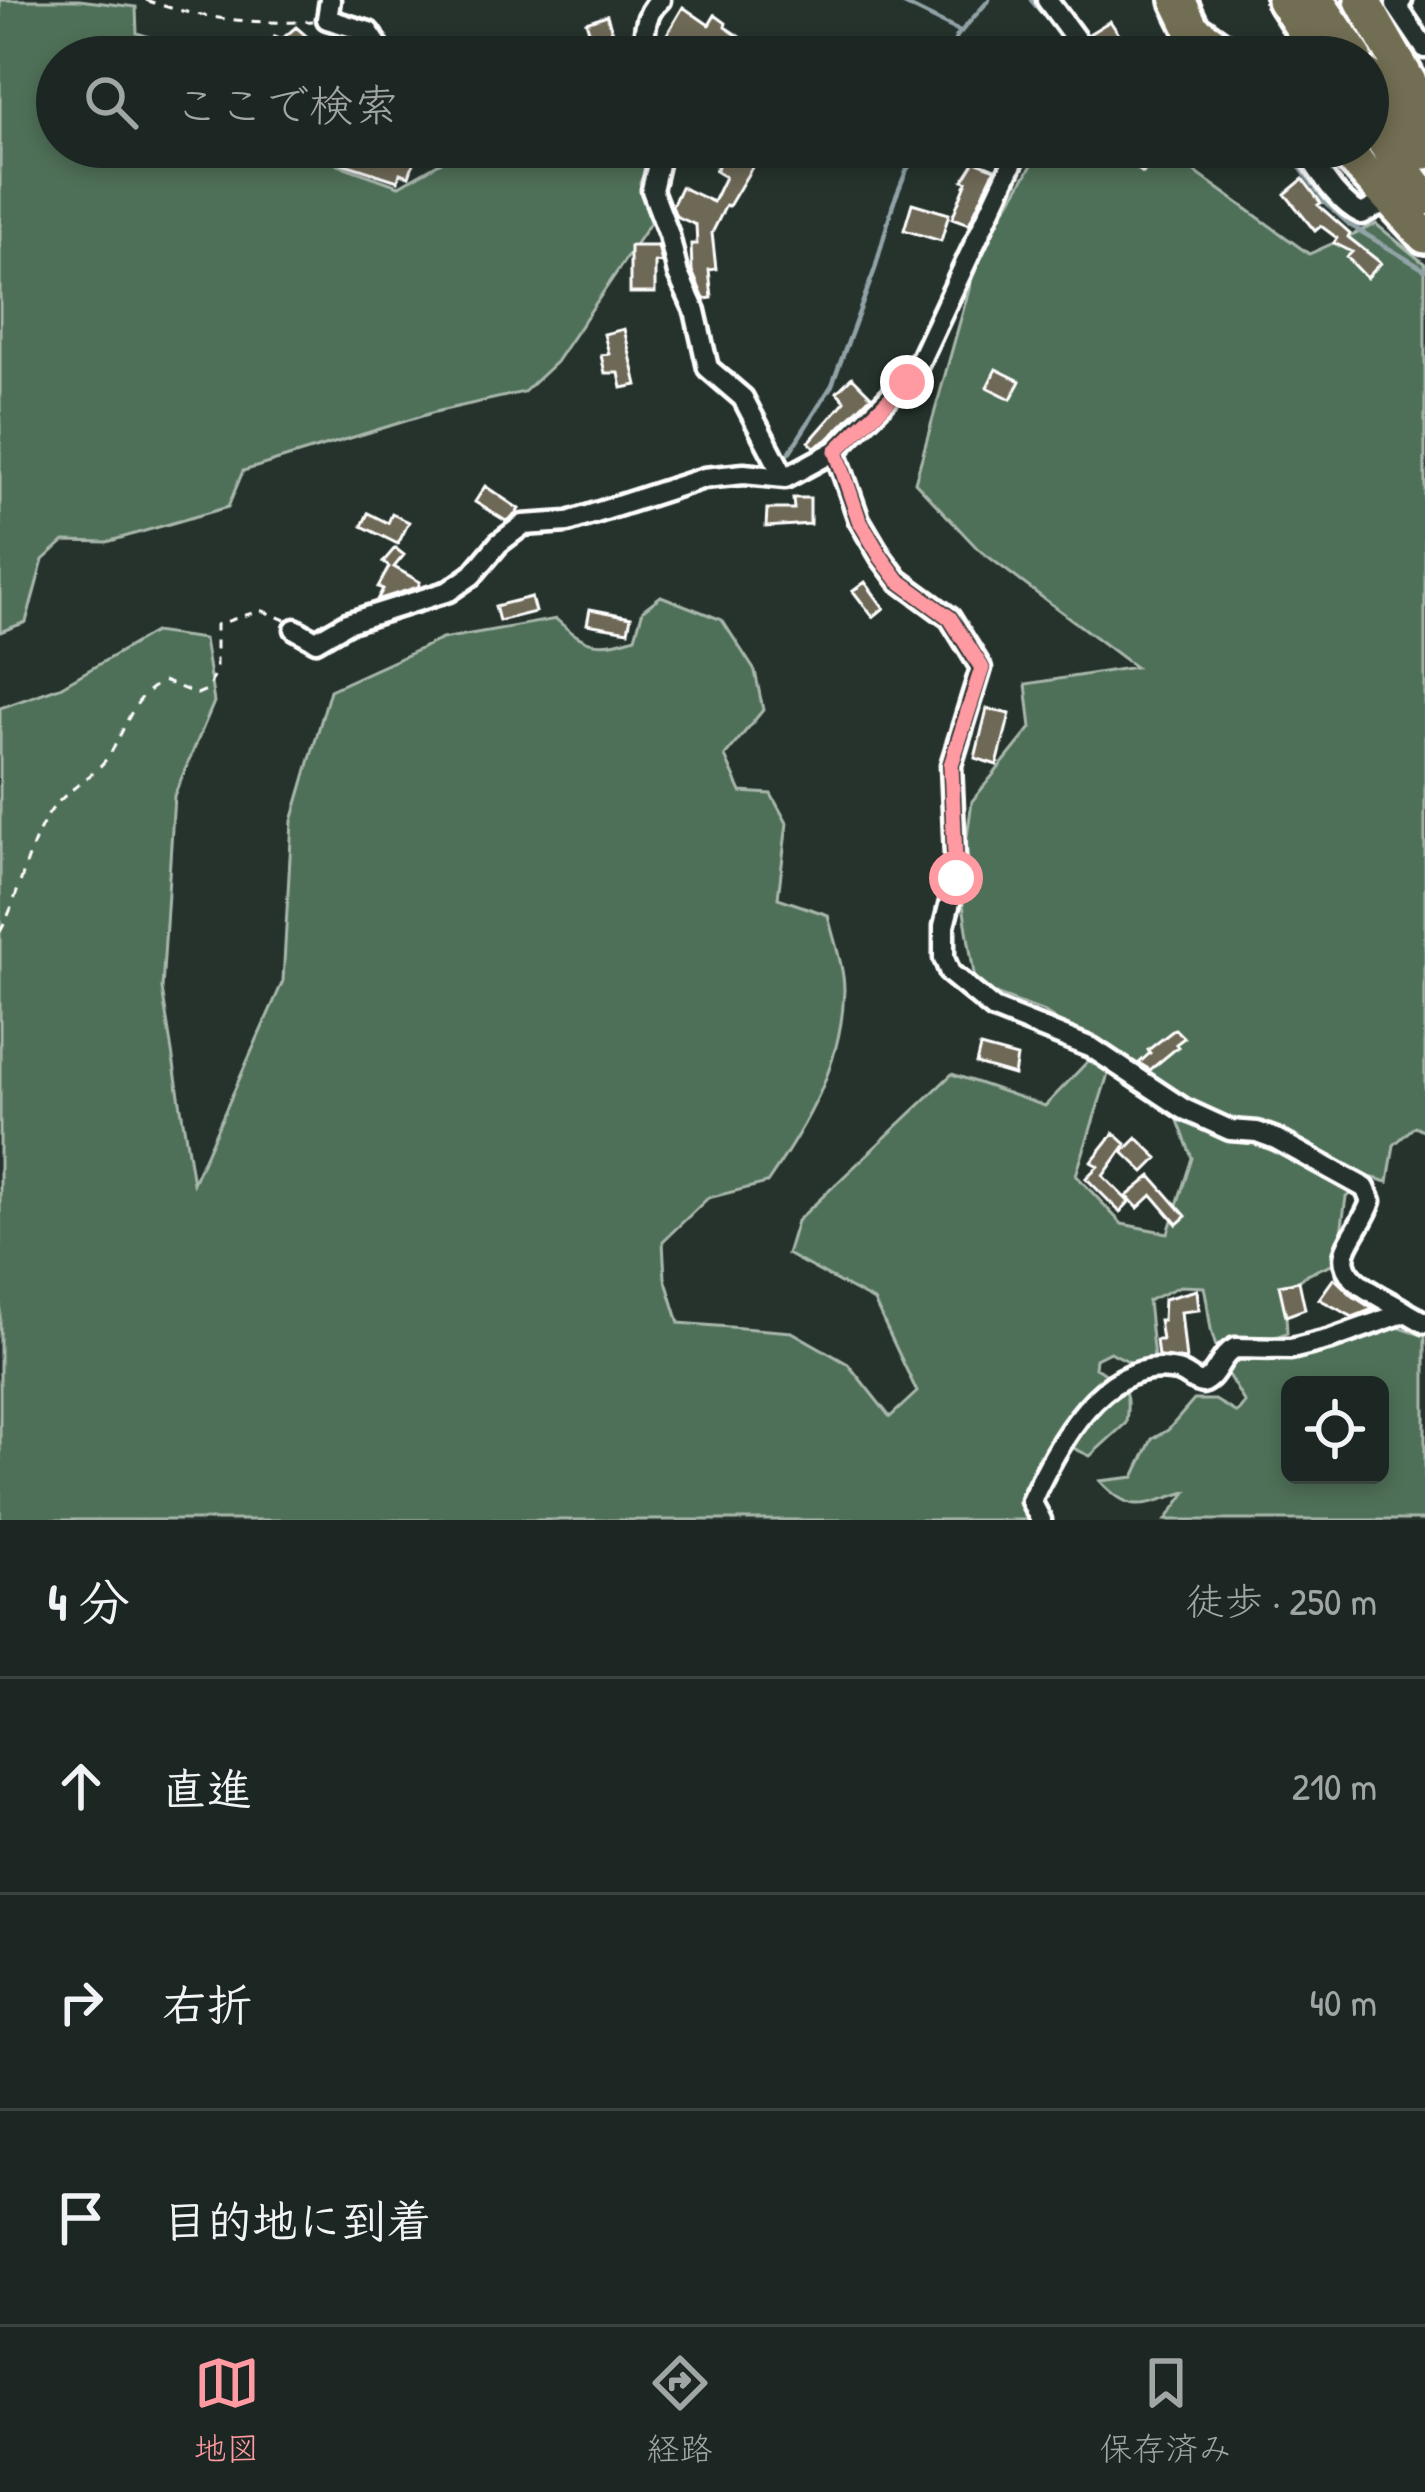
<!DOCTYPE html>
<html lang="ja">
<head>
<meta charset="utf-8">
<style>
	:root { --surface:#1c2622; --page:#29322f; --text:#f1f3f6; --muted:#a0a5a5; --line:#3a4340; --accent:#ff9aa2 }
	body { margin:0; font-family:"Patrick Hand","Klee One",sans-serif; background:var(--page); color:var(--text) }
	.controls { position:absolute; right:36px; bottom:36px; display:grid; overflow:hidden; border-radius:18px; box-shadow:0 6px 18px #0003 }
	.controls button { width:108px; height:108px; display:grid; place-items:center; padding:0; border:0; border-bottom:3px solid var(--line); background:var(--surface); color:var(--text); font:60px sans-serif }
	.stop { position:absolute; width:36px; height:36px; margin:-27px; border:9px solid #ff9aa2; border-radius:50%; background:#fff }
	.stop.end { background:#ff9aa2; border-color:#fff; box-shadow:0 3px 12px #0008 }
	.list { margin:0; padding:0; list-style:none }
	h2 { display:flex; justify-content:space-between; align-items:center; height:156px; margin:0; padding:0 48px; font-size:51px }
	h2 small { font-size:39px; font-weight:400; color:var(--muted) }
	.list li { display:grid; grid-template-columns:78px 1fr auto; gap:36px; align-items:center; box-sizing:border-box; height:216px; padding:0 48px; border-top:3px solid var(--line) }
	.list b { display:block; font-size:45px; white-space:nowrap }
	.list em { font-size:39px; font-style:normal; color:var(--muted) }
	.icon { flex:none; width:66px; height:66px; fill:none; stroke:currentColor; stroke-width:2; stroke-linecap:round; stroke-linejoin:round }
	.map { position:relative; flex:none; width:1425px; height:1520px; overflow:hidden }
	.search { position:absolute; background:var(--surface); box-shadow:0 6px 18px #0003; left:36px; right:36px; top:36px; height:132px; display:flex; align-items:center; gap:30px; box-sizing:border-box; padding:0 42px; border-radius:66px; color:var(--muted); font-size:45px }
	.sheet { height:804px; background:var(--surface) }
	nav { display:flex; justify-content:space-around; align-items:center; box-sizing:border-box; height:168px; border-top:3px solid var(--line); background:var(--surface); font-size:33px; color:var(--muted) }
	nav a { display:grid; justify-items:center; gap:6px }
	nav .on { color:var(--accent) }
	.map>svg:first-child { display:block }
	.green { fill:#506f59; stroke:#a8b7ac; stroke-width:3; fill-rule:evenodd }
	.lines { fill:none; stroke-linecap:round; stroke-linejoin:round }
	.stream { stroke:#91a3a7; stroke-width:4.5 }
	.building { fill:#6e6856; stroke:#fff; stroke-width:3 }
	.minor-casing { stroke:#fff; stroke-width:27 }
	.motorway-casing { stroke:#fff; stroke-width:42 }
	.path { stroke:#fff; stroke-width:3; stroke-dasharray:9 9; stroke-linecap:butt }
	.minor { stroke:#26332d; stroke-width:18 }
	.motorway { stroke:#726e52; stroke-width:33 }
	.route { stroke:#ff9aa2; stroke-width:15 }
</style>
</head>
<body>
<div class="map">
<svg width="1425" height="1520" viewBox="0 0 1425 1520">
	<rect width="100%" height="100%" fill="#26332d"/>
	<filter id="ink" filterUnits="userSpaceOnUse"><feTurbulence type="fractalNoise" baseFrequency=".00833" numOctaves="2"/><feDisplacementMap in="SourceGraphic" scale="24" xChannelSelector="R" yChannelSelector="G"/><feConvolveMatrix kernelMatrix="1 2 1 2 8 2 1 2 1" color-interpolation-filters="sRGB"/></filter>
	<g filter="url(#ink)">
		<!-- green -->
		<path class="green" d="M0 0H79L136 7 137 33 211 57H57V147H340L336 164 399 186 445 160 499 147H655L640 183 650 223 556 362 524 392 435 412 243 471 228 507 107 542 64 541 43 560 26 622 0 632Z
			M1043 147H1113L1114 161 1191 169 1309 254 1376 224 1425 264V1131L1415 1126 1394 1145 1388 1182 1373 1178 1346 1197 1337 1262 1307 1274 1285 1293 1287 1333 1220 1355C1208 1333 1210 1311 1204 1287L1180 1286 1148 1301 1154 1358 1132 1363 1110 1352 1096 1359 1095 1368C1125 1384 1130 1388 1126 1423L1090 1456 1071 1447 1050 1457 1030 1492 1040 1520H0V708L60 687 154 632 204 639 214 702 174 796 162 989 193 1183 283 981 292 821 330 690 442 639 556 619C584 645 597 650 635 637L643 610 661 596 722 620 755 671 763 710 725 756 741 792 771 794 787 823 778 898 828 915C833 938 844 966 844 990 842 1065 808 1123 767 1183L708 1198 663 1241 665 1278 679 1323 792 1332 848 1364 890 1417 917 1392 874 1301 787 1254 797 1221 952 1074 1045 1106 1090 1059 1109 1071 1076 1175 1122 1224 1168 1233 1192 1158 1168 1094 1042 1011 976 987 960 886 972 801 1031 728 1026 684 1135 667 978 549 915 482 980 250Z
			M1385 1323 1425 1336V1520H1166L1186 1492C1144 1504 1132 1516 1100 1481L1134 1477 1152 1439 1168 1430 1194 1400H1215L1237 1413 1245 1403 1227 1373 1233 1358ZM1290 1385H1380V1475H1290Z"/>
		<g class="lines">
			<!-- stream -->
			<path class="stream" d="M896 0 961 32
				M1031 0 1065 40 1074 57
				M948 57 957 36 989 0
				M1285 147 1327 204 1350 225 1425 270
				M789 453 832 385 875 269 893 204 907 169 924 147"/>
		</g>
		<!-- building -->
		<path class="building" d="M683 7 709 25 715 15 726 23 725 27 752 45 758 57H740L712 38 706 46 697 41 685 57H674L660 46Z
			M607 15 616 45 596 51 586 22Z
			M1110 21 1128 48 1118 57H1105L1089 34Z
			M296 27 311 40 291 57H267L275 36 282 39Z
			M347 147H390V151L415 159 409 176 400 173 398 181 342 163Z
			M675 147H764L729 206 726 205 712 233 716 269 709 270 712 298 704 299 692 271 691 244H697L696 225 676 216 672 206 681 187 713 202 725 177 715 171 718 166Z
			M1129 147H1165L1143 173 1122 157Z
			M975 161 995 169 969 224 952 218 967 181 963 180Z
			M1303 179 1321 203 1318 205 1350 233 1348 237 1381 263 1367 278 1347 257 1352 252 1334 243 1337 238 1321 226 1315 231 1285 194Z
			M912 203 949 214 941 241 904 230Z
			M630 246H658L662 263 655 262V293H630Z
			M624 329 637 385 622 388 619 373H605L601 355 609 354 604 334Z
			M996 369 1020 381 1011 399 987 387Z
			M852 377 871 396 827 440 814 447 809 442 845 401 837 392Z
			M485 486 519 509 516 514 506 521 475 502Z
			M793 498H810V524L766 527 767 509H794Z
			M368 513 388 523 392 514 409 522 398 544 362 526Z
			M395 548 404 555 394 567 420 582 418 587 377 600 383 589 378 587 389 567 383 562Z
			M865 582 884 608 873 617 853 591Z
			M531 597 535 612 499 621 495 606Z
			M590 609 631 617 628 631 587 624Z
			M987 709 1010 714 997 765 975 758Z
			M1175 1029 1184 1038 1176 1044 1178 1047 1150 1070 1139 1063 1150 1053 1148 1050Z
			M980 1047 1017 1057 1014 1075 976 1064Z
			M1114 1133 1126 1144 1103 1176 1129 1202 1120 1212 1086 1178 1098 1166 1091 1162Z
			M1137 1138 1158 1158 1144 1172 1123 1152Z
			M1151 1176 1186 1216 1177 1224 1152 1195 1138 1208 1127 1196Z
			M1334 1278 1353 1296 1373 1309 1353 1317 1319 1299Z
			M1299 1281 1305 1309 1286 1316 1279 1285Z
			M1197 1290 1199 1310 1181 1312 1186 1360 1158 1357 1156 1340H1162L1159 1320H1163L1164 1299Z"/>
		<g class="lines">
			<!-- minor casing -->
			<g class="minor-casing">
				<path id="minor" d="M330 0 327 19 369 32 377 44 376 57
					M1047 0 1089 57
					M1402 0 1396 5 1425 48
					M647 57C643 36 643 15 660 0
					M662 147 652 190 669 235 678 274 695 311 708 368 743 398 785 478
					M1303 147C1319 170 1336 202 1362 214L1379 205
					M835 451 859 520 881 557 898 580 950 618 981 668 951 765 956 878 944 926V958L950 973 994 1009 1092 1048 1184 1109 1230 1130 1257 1132 1276 1139 1365 1188 1371 1201C1366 1217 1355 1230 1348 1245 1330 1280 1383 1296 1406 1312
					M295 629 316 641 347 623 449 591 472 575 499 543 523 525 568 522 704 478 744 474 785 478 835 451 915 371 1020 147
					M1041 1520 1031 1501C1057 1446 1103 1355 1177 1371 1187 1373 1191 1381 1202 1383 1219 1375 1219 1356 1235 1348L1291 1349 1331 1339 1406 1312 1425 1323"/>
			</g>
			<!-- motorway casing -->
			<g class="motorway-casing">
				<path id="motorway" d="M1178 0 1192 29 1231 57
					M1284 0 1322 57
					M1316 0 1355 57
					M1362 0 1425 110
					M1368 76 1425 152
					M1368 120 1425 198
					M1342 147 1425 236"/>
			</g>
			<!-- path -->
			<path class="path" d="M146 0C197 19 259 25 313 21
				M0 932C21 894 26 848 50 812 66 789 95 777 110 754 127 726 132 697 163 681L197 694 209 689 216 666V625L261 610 285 620"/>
			<!-- minor -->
			<use href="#minor" class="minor"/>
			<!-- motorway -->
			<use href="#motorway" class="motorway"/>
		</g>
	</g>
	<g class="lines" filter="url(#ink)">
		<!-- route -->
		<path class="route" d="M907 382 836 451 859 520 881 557 898 580 950 618 982 668 951 765 956 878"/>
	</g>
</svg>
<div class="controls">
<button><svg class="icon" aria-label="locate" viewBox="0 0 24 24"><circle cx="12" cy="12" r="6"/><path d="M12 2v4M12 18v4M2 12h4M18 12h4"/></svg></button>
</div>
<div class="stop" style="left:956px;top:878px"></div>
<div class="stop end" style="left:907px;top:382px"></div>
<div class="search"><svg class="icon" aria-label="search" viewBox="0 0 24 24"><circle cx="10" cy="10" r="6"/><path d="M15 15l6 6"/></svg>ここで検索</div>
</div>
<section class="sheet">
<h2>4 分<small>徒歩 · 250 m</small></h2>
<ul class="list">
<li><svg class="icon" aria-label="ahead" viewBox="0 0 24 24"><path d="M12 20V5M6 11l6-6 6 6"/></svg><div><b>直進</b></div><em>210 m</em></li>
<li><svg class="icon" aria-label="right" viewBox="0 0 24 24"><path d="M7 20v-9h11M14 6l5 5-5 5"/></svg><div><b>右折</b></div><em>40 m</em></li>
<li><svg class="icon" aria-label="arrive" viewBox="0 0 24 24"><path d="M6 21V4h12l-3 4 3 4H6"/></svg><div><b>目的地に到着</b></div></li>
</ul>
</section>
<nav>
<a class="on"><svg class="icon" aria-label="map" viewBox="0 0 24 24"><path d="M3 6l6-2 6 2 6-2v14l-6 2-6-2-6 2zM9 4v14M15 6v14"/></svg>地図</a>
<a><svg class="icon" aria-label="directions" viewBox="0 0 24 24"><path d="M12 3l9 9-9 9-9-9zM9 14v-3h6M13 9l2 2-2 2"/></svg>経路</a>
<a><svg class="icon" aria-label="saved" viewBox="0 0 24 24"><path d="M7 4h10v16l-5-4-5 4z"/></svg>保存済み</a>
</nav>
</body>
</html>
